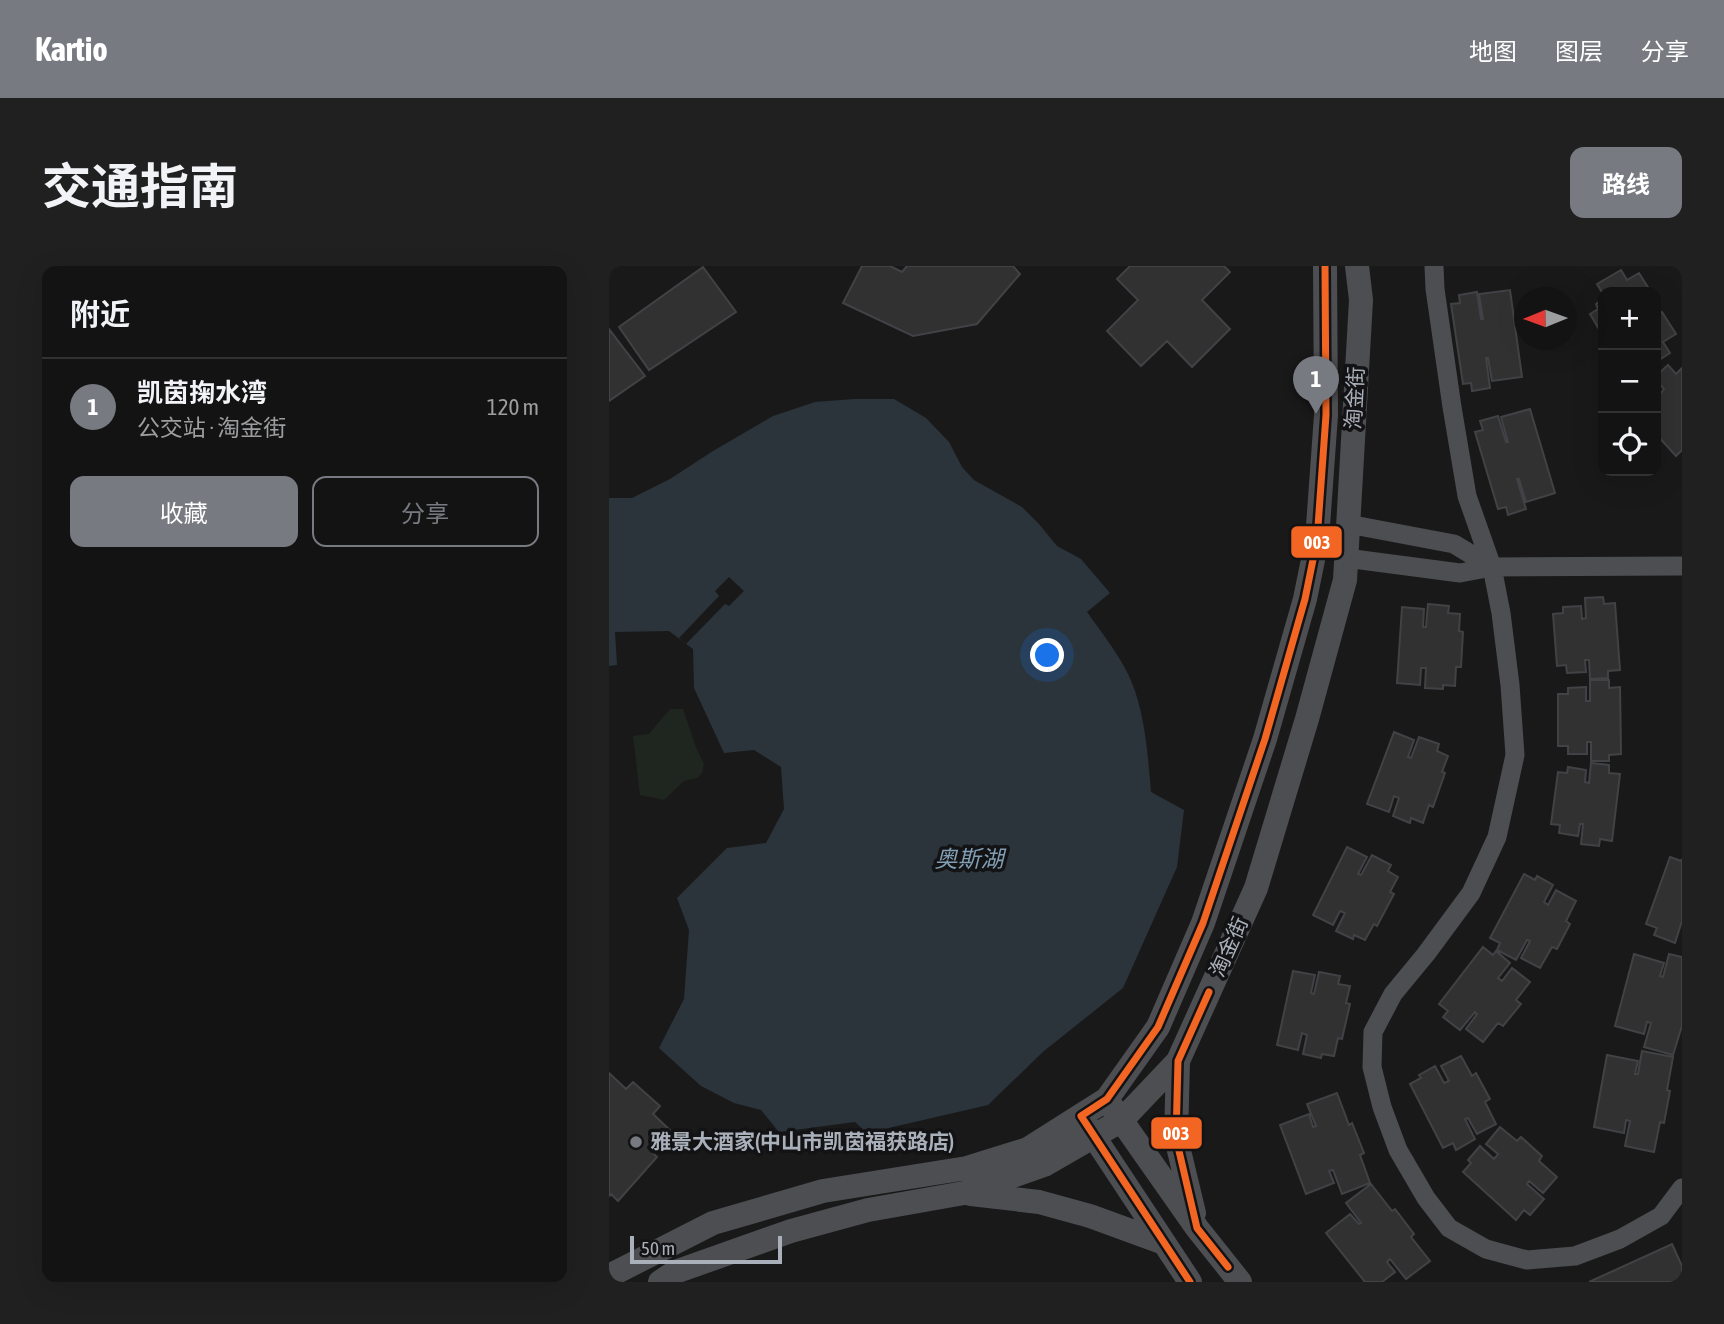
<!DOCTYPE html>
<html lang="zh">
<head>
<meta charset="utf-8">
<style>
	:root { --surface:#131313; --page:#202021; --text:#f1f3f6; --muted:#9d9ea0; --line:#323233; --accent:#777b81 }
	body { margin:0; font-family:"Asap Condensed","Noto Sans SC",sans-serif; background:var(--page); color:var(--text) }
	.controls { position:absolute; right:21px; top:21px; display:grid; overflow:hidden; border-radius:14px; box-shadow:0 7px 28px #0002 }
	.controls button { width:63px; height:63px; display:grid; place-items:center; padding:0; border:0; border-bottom:2px solid var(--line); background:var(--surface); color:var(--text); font:35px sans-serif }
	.compass { position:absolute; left:905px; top:21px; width:63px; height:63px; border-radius:50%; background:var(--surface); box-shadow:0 7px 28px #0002; rotate:269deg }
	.scale { position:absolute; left:21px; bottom:18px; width:152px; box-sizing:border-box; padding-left:7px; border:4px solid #aab0b9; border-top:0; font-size:19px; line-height:24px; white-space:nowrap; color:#aab0b9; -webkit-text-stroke:5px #131315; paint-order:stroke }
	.you { position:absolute; left:439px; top:390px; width:24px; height:24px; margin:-18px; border:5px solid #fff; border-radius:50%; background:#1a73e8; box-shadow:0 0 0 10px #1a73e833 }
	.badge { display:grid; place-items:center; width:46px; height:46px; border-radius:50%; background:var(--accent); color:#fff; font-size:23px; font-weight:700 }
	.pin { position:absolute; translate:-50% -58px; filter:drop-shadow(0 2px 4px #0008) }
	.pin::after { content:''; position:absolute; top:37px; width:24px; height:21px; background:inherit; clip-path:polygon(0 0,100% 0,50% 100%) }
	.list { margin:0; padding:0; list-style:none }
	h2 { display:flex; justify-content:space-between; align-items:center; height:91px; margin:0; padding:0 28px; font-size:30px }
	h2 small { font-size:23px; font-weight:400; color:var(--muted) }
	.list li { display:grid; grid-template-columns:46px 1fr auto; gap:21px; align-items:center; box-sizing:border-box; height:98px; padding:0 28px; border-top:2px solid var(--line) }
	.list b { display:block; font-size:26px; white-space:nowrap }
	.list p { margin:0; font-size:23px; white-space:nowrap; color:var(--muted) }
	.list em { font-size:23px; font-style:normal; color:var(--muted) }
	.actions { display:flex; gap:14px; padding:21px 28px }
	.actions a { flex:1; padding:16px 0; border:2px solid var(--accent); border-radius:14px; text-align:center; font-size:24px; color:var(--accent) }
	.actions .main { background:var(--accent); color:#fff }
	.icon { flex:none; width:38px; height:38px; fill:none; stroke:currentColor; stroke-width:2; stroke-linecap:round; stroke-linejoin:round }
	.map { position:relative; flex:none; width:1073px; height:1016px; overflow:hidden; border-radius:14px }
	header { display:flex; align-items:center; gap:42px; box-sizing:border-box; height:98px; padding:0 35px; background:var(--accent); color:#fff }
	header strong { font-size:33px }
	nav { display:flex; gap:38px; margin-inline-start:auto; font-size:24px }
	.intro { display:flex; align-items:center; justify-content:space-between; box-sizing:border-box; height:168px; padding:0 42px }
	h1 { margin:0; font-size:49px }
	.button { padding:18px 32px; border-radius:14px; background:var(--accent); color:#fff; font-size:24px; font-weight:700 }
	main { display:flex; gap:42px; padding:0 42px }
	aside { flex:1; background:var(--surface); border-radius:14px; box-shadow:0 7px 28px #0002 }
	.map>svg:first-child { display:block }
	.green { fill:#1e261f }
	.water { fill:#2b343b }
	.pier { fill:#191919 }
	.building { fill:#313131; stroke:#414245; stroke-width:2 }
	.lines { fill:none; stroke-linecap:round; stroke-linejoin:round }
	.minor { stroke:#4d4e52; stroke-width:19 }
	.tertiary { stroke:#4d4e52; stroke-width:24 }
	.bus-1-casing { stroke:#131315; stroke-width:12 }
	.bus-1 { stroke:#f26522; stroke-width:7 }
	.poi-dot { fill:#777b81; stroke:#131315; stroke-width:2.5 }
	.labels { text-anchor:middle; stroke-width:7; stroke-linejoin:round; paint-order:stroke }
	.street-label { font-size:21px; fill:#aab0b9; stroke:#131315 }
	.poi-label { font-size:21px; font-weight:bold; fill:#aab0b9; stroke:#131315; text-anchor:start }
	.water-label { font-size:23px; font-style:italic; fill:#819fb4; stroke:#131315 }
	.line-badge { stroke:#131315; stroke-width:2.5 }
	.badge-label { font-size:19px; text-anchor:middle; font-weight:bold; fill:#fff }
</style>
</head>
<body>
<header>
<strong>Kartio</strong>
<nav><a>地图</a><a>图层</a><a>分享</a></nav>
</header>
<div class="intro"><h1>交通指南</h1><a class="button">路线</a></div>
<main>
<aside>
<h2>附近<small></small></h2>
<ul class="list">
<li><span class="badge">1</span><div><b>凯茵掬水湾</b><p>公交站 · 淘金街</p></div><em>120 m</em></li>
</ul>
<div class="actions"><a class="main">收藏</a><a>分享</a></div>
</aside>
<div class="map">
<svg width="1073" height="1016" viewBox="0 0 1073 1016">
	<rect width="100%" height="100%" fill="#191919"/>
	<!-- green -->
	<path class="green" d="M61 443H74L87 481 95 498 93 507 88 512 75 515 55 534 31 529 24 470 40 468Z"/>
	<!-- water -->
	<path class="water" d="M245 133H285L317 152 340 176 353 201 365 214 413 241 430 258 448 280 472 293 501 327 478 346C495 370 517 397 526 425 537 458 539 492 542 526L575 544 568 601 514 722 435 785 379 839 258 867 246 856 170 866 152 844 125 837 92 820 50 782 75 733 80 664 68 632 118 582 157 577 175 543 172 501 145 484 115 487 85 422 84 383 60 365 6 366 8 399 0 400V232H23L61 213 104 185 164 150 206 136Z"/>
	<!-- pier -->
	<path class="pier" d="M120 311 135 325 120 340 116 338 77 378 70 372 110 330 106 325Z"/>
	<!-- building -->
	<path class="building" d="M253 0H281L293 6 298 0H404L411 8 368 58 304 70 234 37Z
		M521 0H615L621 6 593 34 621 63 583 101 558 75 532 100 498 65 529 34 508 13Z
		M94 1 127 46 40 104 10 61Z
		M1012 4 1018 14 1030 7 1042 26H994V28L988 18Z
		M901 24 913 111 883 115 879 92H877L881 122 863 125 862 117 854 118 842 38 851 37 850 29 868 26 872 53H874L870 28Z
		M994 33V70L981 48 989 43 987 38Z
		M1047 45 1049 49 1053 46 1067 68 1054 76 1061 87 1047 96Z
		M0 63 36 110 0 135Z
		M1059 99 1067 108 1073 102V184L1067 190 1047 168V121L1052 127 1055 123 1047 114V110Z
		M921 143 946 227 917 236 910 213H908L917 243 899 249 897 241 889 243 866 166 874 164 871 155 889 150 897 176H899L892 151Z
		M994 331 995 338 1006 337 1011 404 999 405V412L981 413 980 394H976L977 406 958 407 957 399 948 400 944 348 954 347V341L972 340 973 353 977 352 976 332Z
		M819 338 840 340 839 347 851 348 850 365 854 366 852 401H847L846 420 834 419V423L816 422 817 402H812L811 419 788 417 793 341 815 343 814 361H817Z
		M981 414H1000V422L1011 421 1012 488 1000 489V495H982V476H978V488H959V480H949V428H959V422L977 421V435H981Z
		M785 466 805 474 799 491 802 492 810 471 830 478 828 485 839 490 833 506 836 507 824 541 820 539 814 557 802 552 801 557 784 550 790 532 785 530 780 546 758 538Z
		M982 497 1000 499V507L1011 508 1003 575 991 573 990 580 972 578 974 558H971L969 570 950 567 951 559 942 558 949 506 958 507 959 501 977 504 976 516 980 517Z
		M738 581 758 591 749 608 752 609 763 589 782 599 779 605 789 611 781 626 785 628 768 660 765 658 756 674 745 669 744 673 727 665 736 647 731 645 724 659 704 649Z
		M1061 591 1072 595 1073 593V655L1066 677 1045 669 1048 662 1037 658Z
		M915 608 926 614 928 610 944 619 935 636 939 639 947 624 967 635 957 655 961 658 948 683 943 681 931 702 912 692 921 675 918 674 907 694 888 684 891 677 881 672Z
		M874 681 884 689 887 685 901 697 889 712 893 715 903 702 921 716 907 734 912 738 894 760 889 757 874 776 857 763 868 748 866 746 851 764 834 751 839 745 830 738Z
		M1025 688 1055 697 1051 710 1054 711 1060 688 1073 691V760L1064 789 1035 781 1042 757 1038 756 1035 768 1006 760Z
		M684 705 706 709 702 727 705 728 710 706 731 710 729 718 741 720 737 737 741 738 733 773 729 772 725 790 713 788 712 792 694 788 698 769 693 767 689 784 668 779Z
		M1033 785 1064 791 1058 824 1061 825 1055 857 1051 856 1045 886 1016 880 1021 855 1017 854 1015 867 985 861 998 789 1029 795 1026 808H1029Z
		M852 790 863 810 867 807 881 833 876 836 887 858 868 868 859 852 856 853 866 873 847 884 844 877 834 882 801 818 812 812 810 809 826 800 835 817 840 815 832 800Z
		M0 807 17 823 24 816 51 840 44 848 63 866 44 887 48 891 9 935 2 928 0 930Z
		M728 827 740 859 743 857 755 887 751 889 761 917 733 928 724 904 720 905 725 917 697 928 671 859 700 848 704 861 707 860 698 838Z
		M891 861 908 875 912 871 933 890 930 895 948 911 934 927 920 915 918 918 935 933 921 949 915 944 907 954 854 906 862 897 859 894 871 880 885 893 889 888 877 878Z
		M762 918 783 945 786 943 805 968 802 971 821 995 797 1013 781 993 778 996 786 1006 773 1016H756L717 967 741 948 750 958 752 957 737 937Z
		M1063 978 1073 1000V1016H980Z"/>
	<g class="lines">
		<!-- minor -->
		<path class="minor" d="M825 0 826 23 843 141 858 230 883 301 892 347 901 419 906 489 888 571 862 627 817 688 784 728 764 766 763 801 773 841 789 884 817 932 840 962 877 983 918 994 966 990 1011 973 1052 950 1073 922
			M737 292 851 307 883 301 845 278 739 258
			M883 301 1073 300"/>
		<!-- tertiary -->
		<path class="tertiary" d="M569 795 567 872 585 947
			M503 841 588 962 631 1016
			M476 857 581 1016
			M362 928 430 936 481 950 555 977
			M0 1010 104 957 214 925 358 902 419 883 498 833 549 761 594 657 656 473 696 333 708 274 717 149 716 0
			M51 1016 66 1006 182 965 259 944 355 927 435 899 513 854 569 795 647 622 698 453 736 314 752 34 748 0"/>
		<!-- bus-1 casing -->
		<g class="bus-1-casing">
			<path id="bus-1" d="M600 726 569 795 567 872 588 962 619 1001
				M581 1016 472 850 498 833 549 761 594 657 656 473 696 333 708 274 717 149 716 0"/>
		</g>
		<!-- bus-1 -->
		<use href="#bus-1" class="bus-1"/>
	</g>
	<!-- markers -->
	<circle class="poi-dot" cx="27" cy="876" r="7"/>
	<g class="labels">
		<!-- street labels -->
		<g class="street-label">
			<text transform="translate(746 132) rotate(-87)" y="7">淘金街</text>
			<text transform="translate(620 681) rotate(-66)" y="7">淘金街</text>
		</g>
		<!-- poi labels -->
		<g class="poi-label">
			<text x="41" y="883">雅景大酒家(中山市凯茵福获路店)</text>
		</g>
		<!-- water labels -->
		<g class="water-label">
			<text x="360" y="601">奥斯湖</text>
		</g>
	</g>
	<g class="line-badge">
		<rect x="681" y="259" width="53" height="34" rx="7" fill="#f26522"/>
		<rect x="541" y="850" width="53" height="34" rx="7" fill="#f26522"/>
	</g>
	<g class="badge-label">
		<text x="708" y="283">003</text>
		<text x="567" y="874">003</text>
	</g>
</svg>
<div class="controls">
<button>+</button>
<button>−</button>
<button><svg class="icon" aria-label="locate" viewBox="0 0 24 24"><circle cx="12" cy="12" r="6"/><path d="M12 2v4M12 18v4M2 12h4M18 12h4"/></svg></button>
</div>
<svg class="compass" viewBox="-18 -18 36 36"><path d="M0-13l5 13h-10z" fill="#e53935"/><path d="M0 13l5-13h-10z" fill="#9d9ea0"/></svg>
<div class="scale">50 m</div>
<div class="you"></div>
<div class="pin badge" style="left:707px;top:148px">1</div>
</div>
</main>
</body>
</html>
